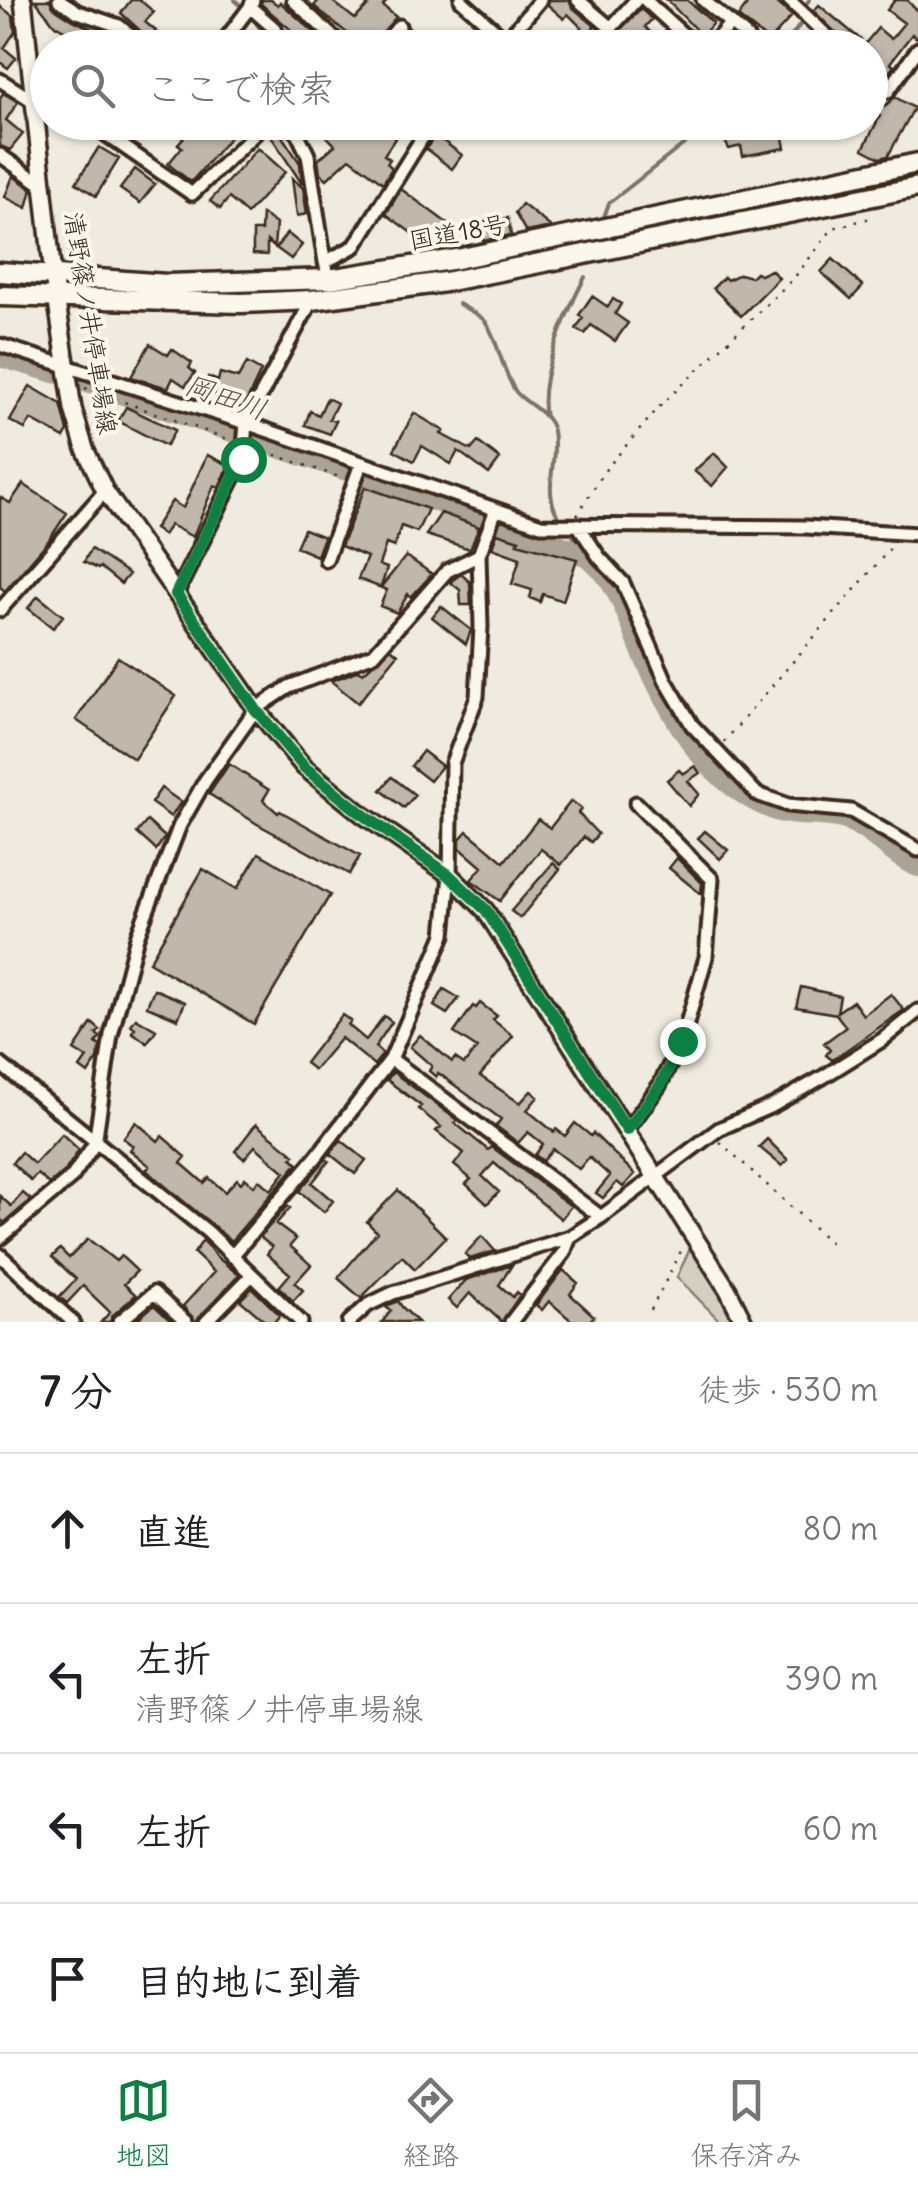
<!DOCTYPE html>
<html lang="ja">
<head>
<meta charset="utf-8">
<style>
	:root { --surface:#fff; --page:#f2f2f2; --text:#202124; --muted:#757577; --line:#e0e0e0; --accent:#0b8043 }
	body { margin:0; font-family:Delius,"Klee One",sans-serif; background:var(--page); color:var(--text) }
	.stop { position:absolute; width:30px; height:30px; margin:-22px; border:8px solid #0b8043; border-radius:50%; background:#fff }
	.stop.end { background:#0b8043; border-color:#fff; box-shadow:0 2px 10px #0008 }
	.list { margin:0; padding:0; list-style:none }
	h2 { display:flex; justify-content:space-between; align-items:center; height:130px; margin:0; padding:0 40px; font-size:42px }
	h2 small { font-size:32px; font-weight:400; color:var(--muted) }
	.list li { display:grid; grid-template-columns:65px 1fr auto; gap:30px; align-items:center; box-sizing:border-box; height:150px; padding:0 40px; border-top:2px solid var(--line) }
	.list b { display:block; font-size:38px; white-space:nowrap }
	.list p { margin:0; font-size:32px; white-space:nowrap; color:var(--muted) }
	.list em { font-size:32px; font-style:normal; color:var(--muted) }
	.icon { flex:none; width:55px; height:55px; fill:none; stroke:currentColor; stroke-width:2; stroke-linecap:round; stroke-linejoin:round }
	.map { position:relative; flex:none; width:918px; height:1322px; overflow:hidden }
	.search { position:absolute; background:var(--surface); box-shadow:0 2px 8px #0004; left:30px; right:30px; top:30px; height:110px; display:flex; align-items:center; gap:25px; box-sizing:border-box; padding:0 35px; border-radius:55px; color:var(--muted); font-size:38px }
	.sheet { height:730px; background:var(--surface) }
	nav { display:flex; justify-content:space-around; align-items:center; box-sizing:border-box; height:140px; border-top:2px solid var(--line); background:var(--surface); font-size:28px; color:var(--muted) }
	nav a { display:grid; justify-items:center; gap:5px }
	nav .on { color:var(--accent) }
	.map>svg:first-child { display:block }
	.green { fill:#d5cec3; stroke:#887c70; stroke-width:2.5 }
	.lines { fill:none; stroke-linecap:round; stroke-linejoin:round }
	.stream { stroke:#7f7367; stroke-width:4 }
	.river { stroke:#aca397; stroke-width:22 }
	.building { fill:#c0b8ad; stroke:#3b2a1e; stroke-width:2.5 }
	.minor-casing { stroke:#3b2a1e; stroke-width:19 }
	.major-casing { stroke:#3b2a1e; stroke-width:22 }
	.highway-casing { stroke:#3b2a1e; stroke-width:25 }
	.path { stroke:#3b2a1e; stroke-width:2.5; stroke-dasharray:2.5 8; stroke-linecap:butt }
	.minor { stroke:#fbf7ec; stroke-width:11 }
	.major { stroke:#fbf7ec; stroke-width:15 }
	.highway { stroke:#fbf7ec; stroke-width:18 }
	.route { stroke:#0b8043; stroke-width:12 }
	.labels { text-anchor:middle; stroke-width:8; stroke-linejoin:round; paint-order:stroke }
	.street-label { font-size:25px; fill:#3b2a1e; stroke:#fbf7ec }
	.water-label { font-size:28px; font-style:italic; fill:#635448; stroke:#fbf7ec }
</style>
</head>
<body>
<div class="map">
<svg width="918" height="1322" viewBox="0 0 918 1322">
	<rect width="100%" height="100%" fill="#f0ebe0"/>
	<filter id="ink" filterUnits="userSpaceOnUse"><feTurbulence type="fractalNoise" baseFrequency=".01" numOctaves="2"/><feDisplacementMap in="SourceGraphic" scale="20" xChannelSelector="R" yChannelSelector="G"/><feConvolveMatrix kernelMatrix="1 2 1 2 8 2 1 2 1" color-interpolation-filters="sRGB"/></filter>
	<g filter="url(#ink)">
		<!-- green -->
		<path class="green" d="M691 1246 736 1322H721L677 1277Z"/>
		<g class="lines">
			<!-- stream -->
			<path class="stream" d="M235 0 241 6
				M807 3 809 0
				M253 19 275 48
				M773 48 790 39 801 23
				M604 217 609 203 688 141 694 122
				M459 304C466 309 479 314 485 321 497 336 502 372 516 392 527 405 549 412 553 431 559 462 540 492 561 521
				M545 416C537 377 567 312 585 277
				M567 528 588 556"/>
			<!-- river -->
			<path class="river" d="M0 356 58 373
				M82 380 350 471
				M370 477 588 556C622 583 630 625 647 662 675 722 708 783 773 809 796 818 825 811 848 820 874 830 892 856 918 866"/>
		</g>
		<!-- building -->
		<path class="building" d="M35 0H50L53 7 73 20 111 38 105 48H85L88 43 55 25Z
			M131 0H140L154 12 145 22 156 31 149 39 121 13Z
			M262 0H271L278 5 280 2 314 32 300 48 287 32 290 29 261 4Z
			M319 0H331L355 19 368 6 362 0H388L383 6 396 17 372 48H354L359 43 314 6Z
			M549 0H569L572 7 595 26 576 48 570 45 582 28 568 14 564 19 548 5Z
			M667 0H687L713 23 702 36Z
			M750 0H774L792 16 769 41 738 17Z
			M895 0H907L918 12V39L912 34 890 63 894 66 886 76 871 66 878 57 870 48 864 45 878 28 891 39 904 23 887 10Z
			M819 5 861 40 854 48 849 47 814 11Z
			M0 6 13 16 15 32 4 48 16 58 8 68 0 62Z
			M641 9 652 19 645 27 666 48H601Z
			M408 27 423 39 415 48H394Z
			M3 93 18 102 6 120 23 134 10 150 0 146V98Z
			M895 97 914 108 888 156 880 158 863 149 880 116 870 111V100L885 106Z
			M175 122H202L211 127 216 122H253L242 133 238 128 191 182 168 164 182 147 178 144 187 133Z
			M313 122H343L349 129 355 122H406L384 155 390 159 387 163 392 168 383 183 350 158 327 179 320 173 318 160 335 145Z
			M715 122H765L782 132 785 148 743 156 741 146 729 149Z
			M275 126 300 163 302 184 269 133Z
			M435 135 462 155 452 169 426 149Z
			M99 147 119 159 96 196 76 183Z
			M258 148 285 172 247 214 229 198 220 209 210 201Z
			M135 169 155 184 140 203 120 189Z
			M13 176 32 189 27 208 5 197Z
			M292 178 303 188 307 214 297 216Z
			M401 189 447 223 429 246 386 214Z
			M522 204 551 227 526 232 515 213Z
			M262 214 276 224 274 247 267 241V255L253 254V231H261Z
			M508 218 511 235 483 241V236L475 237 473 224Z
			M287 233 302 245 291 259 276 248Z
			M833 259 863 286 851 299 821 272Z
			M771 270 779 278 741 316 713 288 724 277 727 280 740 274 751 277 756 272 760 275Z
			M592 296 608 307 613 299 621 304 615 314 628 323 615 341 591 325 585 334 576 329 583 318 579 315Z
			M150 344 168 355 172 349 192 363 189 368 195 373 185 386 173 378 168 388 131 377Z
			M247 363 261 371 243 409 230 403 231 400 203 390 208 377 218 381 220 373 238 378Z
			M30 386 61 404 68 431 64 438 31 420 25 429 10 421Z
			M327 398 337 403 329 419 336 421 330 434 305 425 310 411 319 415Z
			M126 407 175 430 166 446 118 421Z
			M414 413 444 431 441 434 471 450 478 442 500 459 489 474 458 451 451 464 422 446 414 461 394 450Z
			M714 453 728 467 712 486 694 471Z
			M207 455 229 465 219 487 214 485 193 537 170 525 163 535 154 529 172 501 183 508Z
			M23 484 67 513 49 540 5 591 0 587V497L10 503Z
			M365 487 428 509 417 532 401 526 394 547 386 544 379 565 387 568 381 587 406 556 432 574 411 597 408 594 397 613 380 606 387 590 358 579 367 557 341 546Z
			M441 513 479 527 470 549 426 535Z
			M304 529 324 537 317 556 296 547Z
			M497 533 519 540 517 543 577 559 563 601 543 594 540 602 530 598 532 590 512 584 520 558 492 548Z
			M91 549 129 574 121 584 100 567 98 569 84 562Z
			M461 574 470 582 471 605H461L460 590 450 582Z
			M38 596 63 616 53 628 28 608Z
			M441 606 471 630 466 644 432 617Z
			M391 648 398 654 358 703 331 681 359 670 363 673Z
			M118 657 176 696 134 759 76 720Z
			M423 751 442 766 430 781 411 766Z
			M229 764 269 790 263 800 278 813 280 811 360 856 349 874 259 825 209 794Z
			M695 766 700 773 688 781 699 794 689 806 667 780 679 770 683 774Z
			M392 777 415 795 404 808 381 790Z
			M161 788 181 802 171 817 151 803Z
			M571 801 581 809 578 813 598 834 591 842 584 837 561 865 541 849 500 901 471 880 482 867 460 848V839L467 831 504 862 538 819 550 828Z
			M147 821 165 837 156 850 137 833Z
			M705 831 728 850 720 859 698 838Z
			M259 853 330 895 254 1024 149 962 203 869 237 889Z
			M677 858 702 883 701 894 669 868Z
			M553 863 560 869 520 918 511 911Z
			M801 987 840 996 837 1012 853 1001 863 1015 891 994 904 1010 832 1060 826 1055 830 1050 824 1043 846 1027 836 1014 796 1007Z
			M154 989 185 1002 178 1019 147 1006Z
			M444 989 459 998 447 1014 434 1006Z
			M480 1003 497 1016 493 1020 513 1036 480 1076 520 1103 531 1091 538 1097 527 1110 554 1132 556 1129 565 1136 575 1123 591 1136 593 1133 635 1174 623 1187 617 1182 603 1198 596 1193 610 1176 589 1157 579 1169 553 1149 543 1161 535 1155 543 1144 528 1132 518 1143 496 1126 501 1119 438 1073 436 1077 429 1071 432 1066 410 1047 420 1035 452 1062 455 1058 464 1064 477 1048 454 1033 473 1006 476 1008Z
			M342 1015 351 1021 348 1025 366 1040 384 1016 392 1022 375 1047 383 1054 374 1065 341 1038 314 1070 305 1063Z
			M136 1018 156 1030 147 1043 132 1032 135 1028 131 1025Z
			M92 1023 100 1030 96 1034 100 1037 96 1043 100 1046 98 1059 88 1074 80 1068 87 1058 74 1050Z
			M393 1072 457 1120 455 1123 488 1150 492 1147 571 1206 561 1219 494 1163 482 1176 499 1192 487 1204 466 1184 471 1179 454 1165 464 1153 436 1131 441 1127 418 1109 421 1106 387 1080Z
			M136 1122 158 1141 162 1136 186 1157 181 1163 204 1183 209 1178 225 1192 237 1179 241 1183 245 1178 254 1186 259 1180 271 1190 285 1172 255 1146 244 1159 235 1151 256 1124 295 1155 292 1158 298 1163 231 1241 146 1170 150 1166 130 1150 133 1146 123 1138Z
			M62 1134 79 1150 65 1171 49 1184 37 1174 31 1181 12 1163 21 1152 34 1164Z
			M767 1139 788 1160 782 1166 759 1147Z
			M341 1140 366 1160 355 1174 330 1154Z
			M326 1159 329 1161 312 1183 333 1201 324 1212 299 1191Z
			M398 1190 446 1237 415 1269 402 1256 361 1298 338 1278 377 1232 367 1222Z
			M23 1193 31 1200 4 1223 0 1219V1196L11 1206Z
			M287 1206 290 1208 276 1224 296 1239 290 1246 311 1265 295 1283 303 1290 293 1301 279 1287 290 1274 267 1254 272 1247 260 1237Z
			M482 1236 495 1251 470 1259 465 1254Z
			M88 1239 116 1261 121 1256 137 1271 124 1284 136 1295 113 1315 110 1322H101L110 1312 83 1286 67 1303 59 1297 76 1279 52 1257 60 1249 69 1258Z
			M203 1240 217 1257 239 1275 195 1322 183 1306 214 1272 194 1253Z
			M512 1265 499 1285 513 1297 517 1292 520 1295 502 1322 470 1293 457 1308 448 1300 466 1280Z
			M563 1270 578 1283 570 1294 594 1316 589 1322H573L549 1301 542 1310 536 1305Z
			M252 1288 280 1315 274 1322H266L240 1300Z
			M398 1301 402 1307 418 1322H382L391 1311 386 1307Z
			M154 1305 172 1322H134Z"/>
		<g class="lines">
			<!-- minor casing -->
			<g class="minor-casing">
				<path id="minor" d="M59 0 78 12 119 26 145 48
					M253 0 250 7 274 28 285 48
					M293 0 345 48
					M461 0 506 40
					M578 0 611 28 636 0
					M645 0 698 48
					M703 0 747 37
					M789 0 840 48
					M219 48 250 7
					M381 48 399 26
					M500 48 540 0
					M709 48 731 23
					M870 75 888 91 918 49
					M0 80 35 102
					M88 122 192 194 267 122
					M292 122 308 155 325 262
					M0 155 45 187
					M329 279 325 262 355 246 432 122
					M0 345 246 423 541 525 806 527 918 534
					M578 525 599 557 623 583 666 681 692 725 757 794 788 805 851 811 918 850
					M326 560 361 464
					M176 594 243 459 246 423 312 300
					M0 610 105 491
					M391 1059 601 1217
					M0 1064 208 1232 301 1322
					M627 1130 659 1086 682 1041 706 957 712 879 636 803
					M0 1238 72 1177 95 1143 111 1035 137 937 180 825 205 781 256 709 289 687 374 654 447 571 479 555
					M0 1255 73 1322
					M232 1256 317 1156 391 1059 444 935 450 875 452 763 477 697 481 627 479 555 495 512
					M119 1322 154 1293 186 1322
					M206 1322 251 1276
					M349 1322 368 1305 393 1293 570 1237 601 1217 719 1129 774 1105 823 1077 882 1040 918 1011
					M511 1322 564 1253 570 1237"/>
			</g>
			<!-- major casing -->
			<g class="major-casing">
				<path id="major" d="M23 0 53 276 73 409 85 449 105 491 256 709 304 767 362 814 450 875 485 910 728 1290 744 1322"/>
			</g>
			<!-- highway casing -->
			<g class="highway-casing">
				<path id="highway" d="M0 272 167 284 329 279 457 259 918 163
					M0 296 241 303 312 300 445 282 918 187"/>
			</g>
			<!-- path -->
			<path class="path" d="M85 388 233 441
				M255 448 342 478
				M577 515 606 469 661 405 794 278 833 228 867 219V213
				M724 742 894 544
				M720 1142 836 1248
				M651 1310 683 1247"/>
			<!-- minor -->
			<use href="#minor" class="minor"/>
			<!-- major -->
			<use href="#major" class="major"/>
			<!-- highway -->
			<use href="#highway" class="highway"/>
		</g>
	</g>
	<g class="lines" filter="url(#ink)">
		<!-- route -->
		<path class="route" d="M243 459 176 594 256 710 304 767 362 814 450 876 486 910 627 1130 660 1086 682 1041"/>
	</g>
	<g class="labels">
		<!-- street labels -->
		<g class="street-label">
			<text transform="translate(458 232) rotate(-10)" y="9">国道18号</text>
			<text transform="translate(91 323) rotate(81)" y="9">清野篠ノ井停車場線</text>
		</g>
		<!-- water labels -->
		<g class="water-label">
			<text transform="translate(226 397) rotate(19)" y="10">岡田川</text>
		</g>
	</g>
</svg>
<div class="stop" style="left:243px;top:459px"></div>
<div class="stop end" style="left:682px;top:1041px"></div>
<div class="search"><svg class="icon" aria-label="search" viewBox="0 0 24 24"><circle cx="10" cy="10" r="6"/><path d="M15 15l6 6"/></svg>ここで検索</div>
</div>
<section class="sheet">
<h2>7 分<small>徒歩 · 530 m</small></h2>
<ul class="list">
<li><svg class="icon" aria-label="ahead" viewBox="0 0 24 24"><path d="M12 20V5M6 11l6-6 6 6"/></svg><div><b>直進</b></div><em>80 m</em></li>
<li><svg class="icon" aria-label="left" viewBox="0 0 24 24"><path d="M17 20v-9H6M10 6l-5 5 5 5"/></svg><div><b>左折</b><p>清野篠ノ井停車場線</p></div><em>390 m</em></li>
<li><svg class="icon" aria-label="left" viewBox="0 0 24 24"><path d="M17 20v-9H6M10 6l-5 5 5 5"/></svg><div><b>左折</b></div><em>60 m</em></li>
<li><svg class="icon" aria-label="arrive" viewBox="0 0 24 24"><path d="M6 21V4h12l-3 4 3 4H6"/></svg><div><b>目的地に到着</b></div></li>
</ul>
</section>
<nav>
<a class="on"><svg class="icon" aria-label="map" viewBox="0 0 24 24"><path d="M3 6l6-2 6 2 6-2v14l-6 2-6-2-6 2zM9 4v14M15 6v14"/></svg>地図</a>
<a><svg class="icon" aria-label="directions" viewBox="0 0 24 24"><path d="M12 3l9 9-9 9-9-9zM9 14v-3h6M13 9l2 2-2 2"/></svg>経路</a>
<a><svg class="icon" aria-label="saved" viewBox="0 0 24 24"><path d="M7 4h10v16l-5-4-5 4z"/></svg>保存済み</a>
</nav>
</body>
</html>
